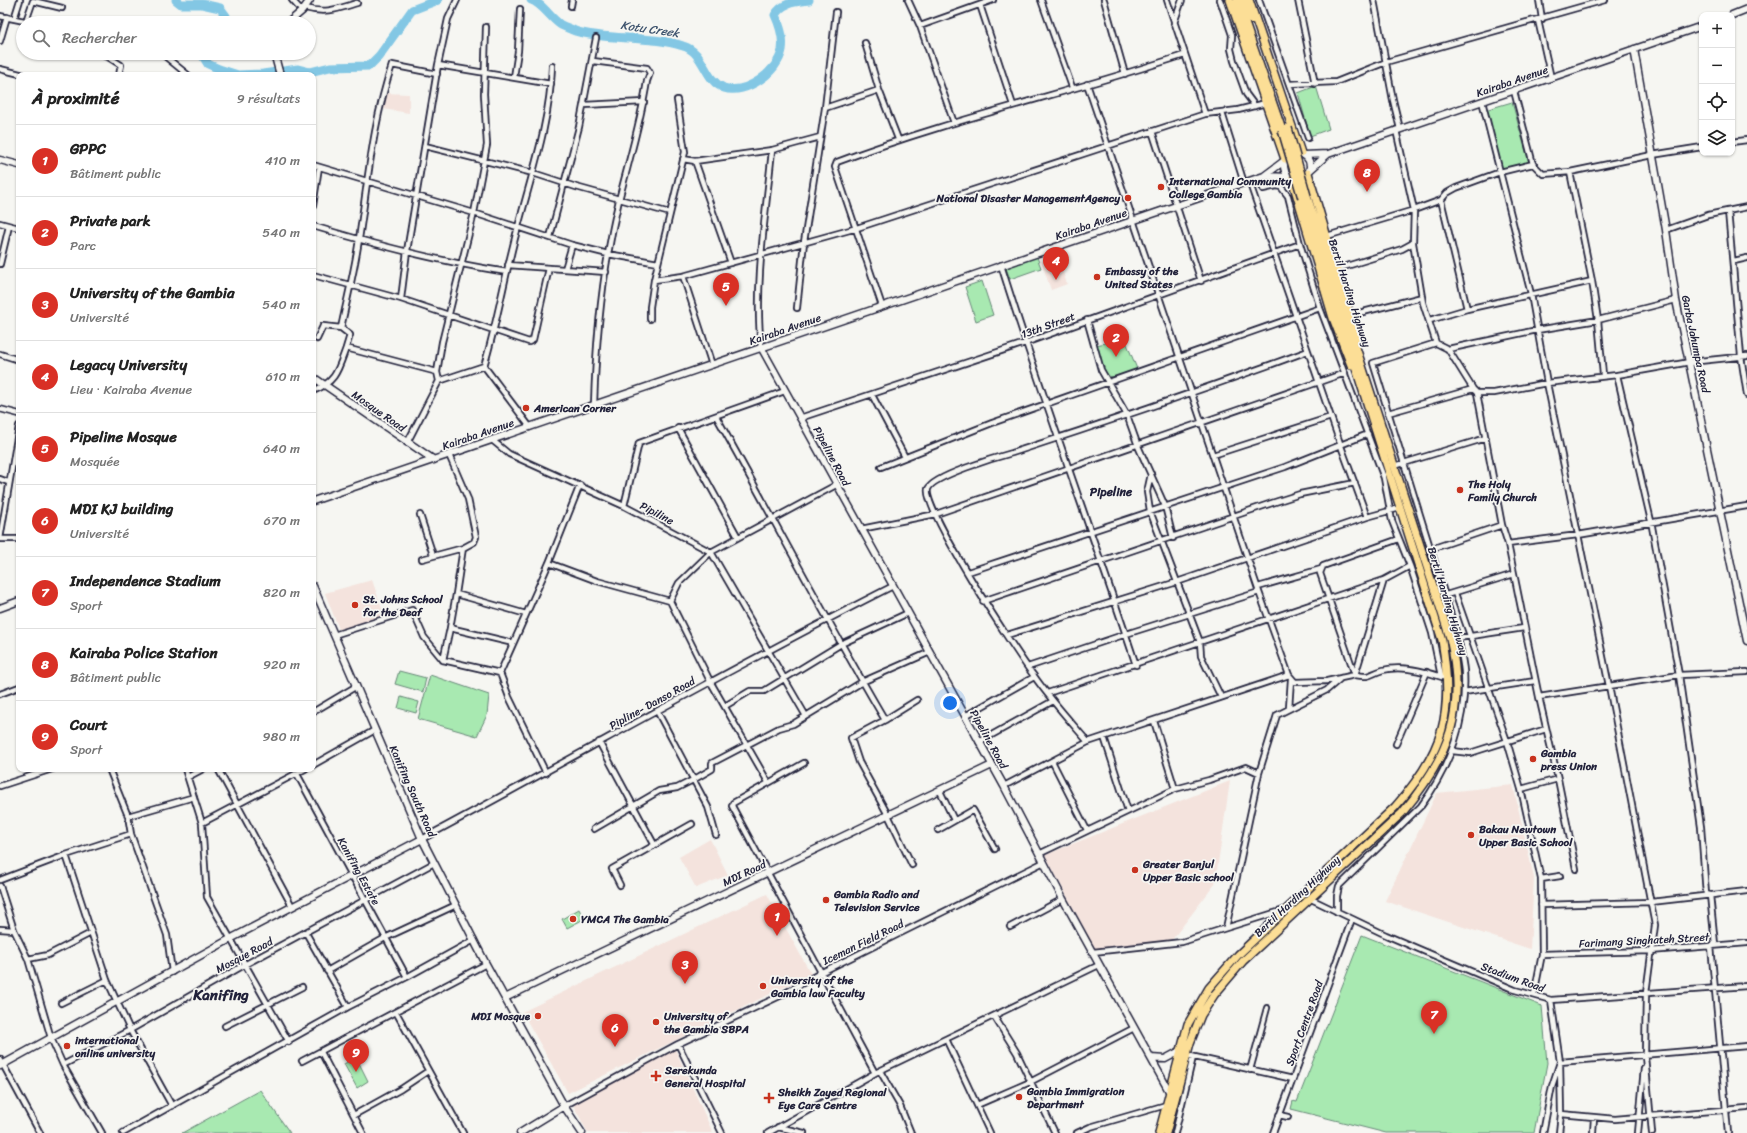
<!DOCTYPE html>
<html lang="fr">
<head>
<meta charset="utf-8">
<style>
	:root { --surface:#fff; --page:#f2f2f2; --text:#222; --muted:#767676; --line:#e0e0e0; --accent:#d93025 }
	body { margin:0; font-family:Sriracha,sans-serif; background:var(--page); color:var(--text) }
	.controls { position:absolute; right:12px; top:12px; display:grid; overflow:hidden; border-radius:8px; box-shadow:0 1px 3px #0004 }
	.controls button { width:36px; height:36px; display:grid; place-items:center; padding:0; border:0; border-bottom:1px solid var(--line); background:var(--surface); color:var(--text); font:20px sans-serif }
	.you { position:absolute; left:950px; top:703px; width:14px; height:14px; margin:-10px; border:3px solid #fff; border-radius:50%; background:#1a73e8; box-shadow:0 0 0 6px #1a73e833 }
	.badge { display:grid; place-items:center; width:26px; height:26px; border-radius:50%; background:var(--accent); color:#fff; font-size:13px; font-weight:700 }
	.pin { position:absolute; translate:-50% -33px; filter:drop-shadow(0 1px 2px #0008) }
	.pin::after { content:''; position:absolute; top:21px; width:14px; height:12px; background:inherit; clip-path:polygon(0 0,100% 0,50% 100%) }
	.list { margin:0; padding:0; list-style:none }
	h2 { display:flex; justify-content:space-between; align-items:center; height:52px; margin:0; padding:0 16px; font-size:17px }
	h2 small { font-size:13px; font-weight:400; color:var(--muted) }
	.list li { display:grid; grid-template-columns:26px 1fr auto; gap:12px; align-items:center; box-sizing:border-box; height:72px; padding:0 16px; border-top:1px solid var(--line) }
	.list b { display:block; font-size:15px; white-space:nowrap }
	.list p { margin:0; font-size:13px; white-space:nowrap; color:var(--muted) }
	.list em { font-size:13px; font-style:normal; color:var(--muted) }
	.icon { flex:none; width:22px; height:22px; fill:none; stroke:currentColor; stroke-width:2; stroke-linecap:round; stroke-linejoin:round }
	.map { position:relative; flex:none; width:1747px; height:1133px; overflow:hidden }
	.search { position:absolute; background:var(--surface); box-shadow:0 1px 3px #0004; left:16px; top:16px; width:300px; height:44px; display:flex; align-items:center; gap:10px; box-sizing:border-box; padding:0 14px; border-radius:22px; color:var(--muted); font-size:15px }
	.panel { position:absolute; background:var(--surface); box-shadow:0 1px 3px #0004; left:16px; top:72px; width:300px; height:700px; border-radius:8px }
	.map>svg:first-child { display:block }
	.built { fill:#f4e3dd }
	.green { fill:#a8e9b1; stroke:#658676 }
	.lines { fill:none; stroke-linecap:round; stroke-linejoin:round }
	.river { stroke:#83c7e4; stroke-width:9 }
	.street-casing { stroke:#22223b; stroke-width:8 }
	.secondary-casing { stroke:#22223b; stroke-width:9 }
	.primary-casing { stroke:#22223b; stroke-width:10 }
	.street { stroke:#f6f6f2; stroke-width:4.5 }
	.secondary { stroke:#f6f6f2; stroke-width:6 }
	.primary { stroke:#fcde96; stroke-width:7 }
	.primary-bridge-casing { stroke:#22223b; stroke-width:10; stroke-linecap:butt }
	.primary-bridge { stroke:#fcde96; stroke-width:7 }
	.poi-dot { fill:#c8321e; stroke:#f6f6f2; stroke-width:1.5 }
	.labels { text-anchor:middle; stroke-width:3.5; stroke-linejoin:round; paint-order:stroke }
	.street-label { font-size:11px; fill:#22223b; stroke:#f6f6f2 }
	.poi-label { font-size:11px; font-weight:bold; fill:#22223b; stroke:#f6f6f2; text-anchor:start }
	.water-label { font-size:12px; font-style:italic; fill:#3f546e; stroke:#f6f6f2 }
	.neighbourhood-label { font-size:12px; font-weight:bold; fill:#22223b; stroke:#f6f6f2 }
	.district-label { font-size:15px; font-weight:bold; fill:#22223b; stroke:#f6f6f2 }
</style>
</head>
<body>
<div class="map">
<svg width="1747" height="1133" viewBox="0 0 1747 1133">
	<rect width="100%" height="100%" fill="#f6f6f2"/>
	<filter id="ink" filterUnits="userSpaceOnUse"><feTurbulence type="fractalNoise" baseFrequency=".025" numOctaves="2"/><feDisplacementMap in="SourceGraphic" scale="8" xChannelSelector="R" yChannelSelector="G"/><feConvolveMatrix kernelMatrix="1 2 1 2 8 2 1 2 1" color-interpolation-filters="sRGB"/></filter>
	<g filter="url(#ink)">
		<!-- built -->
		<path class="built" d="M383 93 409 94V113L383 109Z
			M1057 255 1067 284 1051 290 1041 261Z
			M372 580 385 617 340 632 325 593Z
			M1230 781 1215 884 1171 941 1095 949 1045 855Z
			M1513 785 1534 878 1530 949 1385 901 1437 793Z
			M710 839 728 875 696 888 679 857Z
			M767 894 811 974 568 1093 522 1012Z
			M675 1049 713 1133H588L572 1103Z"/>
		<!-- green -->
		<path class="green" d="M1316 86 1329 129 1310 136 1298 93Z
			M1512 102 1529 163 1502 170 1485 110Z
			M1037 257 1041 268 1010 279 1006 268Z
			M982 281 993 315 976 321 965 287Z
			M1125 339 1137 369 1115 377 1107 376 1103 370 1096 345Z
			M399 671 426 678 423 692 395 684Z
			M430 675 489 695 487 715 477 736 418 719Z
			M401 697 419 702 416 713 398 708Z
			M579 909 584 919 567 928 562 919Z
			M1362 935 1542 1006 1547 1063 1534 1133H1386L1291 1109 1293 1101 1297 1102Z
			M356 1057 368 1081 357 1088 344 1064Z
			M260 1090 290 1133H182Z"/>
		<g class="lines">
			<!-- river -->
			<path class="river" d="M176 0 181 4H202L220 8 226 16V23
				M531 0C542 3 551 19 561 25 565 27 571 29 575 31 608 41 649 35 683 46 705 52 704 81 724 88 746 95 778 72 782 50 784 37 780 26 775 15 783 2 795 2 809 0
				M205 53 203 56 208 64 219 69 238 75 263 74 298 69 310 72 330 67 369 66 379 56 412 10 438 0"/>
			<!-- street casing -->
			<g class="street-casing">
				<path id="street" d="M292 0 302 11
					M908 0 920 26 954 123
					M1041 0 1072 87
					M1104 0 1125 74
					M1167 0 1205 114
					M1220 0 1232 35 1231 49 1234 61 1246 94 1255 106
					M1259 0 1308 138
					M1298 0 1315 84
					M1374 0 1393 100 1400 129
					M1539 0 1542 19
					M980 5 1013 105
					M571 6 572 0
					M305 8C326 14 337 9 357 3
					M0 16 34 23
					M14 19 20 0
					M1538 20 1551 78
					M26 21 33 1 62 8
					M1174 23 1182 0
					M920 26 993 0
					M0 41 7 17
					M865 43 879 90 898 139
					M102 53 121 65 119 75
					M166 57 188 75
					M593 61 647 68 650 73 647 81C641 121 629 160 619 200 603 266 596 336 594 405
					M438 65 551 84
					M0 69 24 75
					M514 77 518 51 520 9
					M1289 84 1336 82 1386 62 1605 0
					M1514 91 1533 164 1543 174 1570 172 1652 155 1702 147
					M677 100 685 152 654 280 683 276 857 228 1205 114 1238 110 1266 103
					M1482 101 1531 294 1547 383 1609 686 1655 925 1646 993 1645 1056 1652 1133
					M584 105 644 102
					M825 108 879 90
					M1222 113 1244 183
					M1396 130 1414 210 1413 243 1423 303 1436 343 1448 349 1473 389 1477 393H1494L1547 383 1617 375 1690 362 1747 356
					M1152 131 1201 281
					M1732 142 1747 140
					M425 146 533 173 576 187 670 213
					M683 159 695 161 731 263
					M695 161 772 150 820 137
					M313 165 474 213 572 245 608 254 658 263
					M1570 172 1592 281 1598 320 1603 375
					M1249 181 1341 446 1367 517
					M1263 189 1277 186 1281 187 1288 196 1300 244 1320 308 1384 478 1392 521 1410 566 1432 633 1441 676
					M1441 200 1467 309
					M313 206 319 167
					M1728 211 1741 356 1747 395
					M0 223 19 228
					M313 226C376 245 441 262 507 272
					M1666 230 1708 215 1747 207
					M1327 236 1414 210 1441 200 1447 193 1456 188 1500 172 1533 164
					M550 237 579 127 596 38
					M1734 261 1747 258
					M0 264 9 226
					M508 265 606 272
					M1001 265C1043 400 1092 532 1136 665
					M565 269 572 245
					M1337 269 1402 249 1413 243
					M313 275 401 299 529 342 533 340 549 268
					M683 276 712 365
					M401 299 407 251 438 65 448 19 457 0
					M882 306 835 167 837 162C951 119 1069 93 1184 55
					M797 308 804 242 825 108 836 12
					M1351 314 1363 312 1422 297
					M650 319V307L654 280
					M1087 320 1101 370 1127 415 1138 446 1165 506 1173 538
					M1430 320 1467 309 1592 281
					M317 339 323 326 341 328
					M761 347C754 285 766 213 772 150
					M346 348 350 335 341 328C347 299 355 269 359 239 368 180 373 121 392 65L437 74
					M1448 349 1537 330 1598 320 1676 300
					M0 354 19 360
					M484 366C498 320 505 273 518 227 532 173 550 122 552 66
					M484 366 530 427
					M1617 375 1651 521 1679 675 1701 827 1706 894 1710 895 1715 944 1711 946 1728 1133
					M439 381 484 366
					M313 391C336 382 338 370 346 348L437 372
					M1477 393 1502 525 1508 544 1539 697 1558 779 1576 869
					M872 395 905 457
					M0 409 19 414
					M1388 413 1473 389
					M716 416C773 517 826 620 885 720
					M800 418 1025 343 1300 244
					M678 428 738 537
					M492 440 509 454 624 506 711 552 806 716
					M407 443 439 381 437 372 442 342 474 213 487 145 484 94 486 27
					M449 455 468 499 476 537 474 542 463 548 456 594
					M1213 455 1331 417
					M1394 466 1486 438
					M881 467 992 423 1320 308
					M1151 474 1147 492 1150 511 1200 642 1201 656 1221 697
					M0 479 8 482
					M624 506 639 443 785 391
					M420 515 433 555
					M861 529 936 514 1345 373
					M0 539 19 426
					M0 539H19
					M1399 539 1323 566 1320 573 1355 675C1372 678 1369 674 1383 670 1402 665 1424 671 1442 677
					M1508 544 1578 535 1747 506
					M1431 549 1502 525
					M422 559 463 548
					M549 563 597 581 670 601 710 681 768 782
					M968 572 1285 467 1368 434
					M1258 587 1321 569
					M1455 593 1507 741 1521 789 1541 879 1542 954 1534 995
					M1446 595 1514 574
					M670 601 679 583 711 552 836 485
					M983 601 1272 503 1300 494 1355 483
					M450 628 456 594 526 614
					M334 635 412 610 424 637 443 660
					M1007 635 1177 582 1367 517 1400 508
					M1458 638 1524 628
					M1028 667 1126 634 1259 592
					M500 673 443 660 450 628 513 643
					M1289 675 1295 682 1327 681 1355 675 1384 580
					M1464 692 1535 681
					M1048 693 1384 580 1410 566
					M0 694 19 687
					M1539 697 1679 675 1747 672
					M725 706 750 691H764L841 644 908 613
					M1289 708 1291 679
					M657 711 708 807 716 835
					M313 712 355 687
					M965 716 1034 677
					M1154 721 1175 789
					M1104 737 1128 811
					M599 742 654 844
					M979 742 1053 701
					M1088 742C1070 721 1050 699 1034 676 1017 654 922 508 928 489 933 476 997 457 1012 453 1111 421 1210 387 1308 351
					M1396 744 1427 672
					M1452 751 1470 753 1546 729
					M1052 761 1087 830
					M804 763 733 803 732 806 875 1073
					M313 765 375 730
					M109 769 128 816 131 834 167 935 172 972
					M185 769 202 823 207 897 289 1042
					M218 769 292 906
					M546 773 509 697 500 673 549 563 580 485
					M297 774 407 977
					M188 777 203 769
					M0 786 52 769
					M1004 786 1088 742 1289 675 1259 592 1087 84
					M1521 789 1558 779
					M940 791 954 820
					M128 816 194 797
					M202 823 305 769
					M594 829 659 791 677 788 693 780 712 769V763L779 728 793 724 862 682 930 652
					M938 830 973 810 995 849
					M422 839C579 755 734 666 893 586
					M1039 854 1175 789 1209 780 1246 767 1259 773 1277 715 1327 690 1341 678
					M66 855 107 980 130 1030 172 1106
					M912 865 888 815 859 762 851 738 885 720 917 700
					M1541 879 1560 876
					M0 880 66 855 131 834
					M620 885 612 869 692 824
					M0 886 14 930 28 959 51 1038 63 1065 102 1133
					M1311 899 1386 935 1515 990 1551 1000 1747 986
					M1541 905 1651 902 1747 891
					M1337 912V896L1339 886 1421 806C1450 767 1467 720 1464 671 1463 660 1460 649 1458 638L1373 363 1436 343
					M1010 927 1063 899
					M1226 928 1284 910
					M0 929 14 930
					M306 933 348 1007
					M1093 952 1182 942 1226 928 1259 773
					M1542 954 1650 951 1747 943
					M28 959 48 955 91 933
					M327 971 385 938 456 905
					M61 1003 107 980
					M396 1012 463 1133
					M994 1016 1017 1053 1055 1133
					M225 1026 302 987
					M946 1039 990 1133
					M678 1044 722 1133
					M321 1052 363 1133
					M1186 1055 1293 1079
					M0 1059 40 1133
					M302 1061 486 964
					M63 1065 130 1030 246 964 434 863
					M1250 1070 1267 1008
					M880 1071 900 1106 911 1133
					M977 1105 1030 1082 1134 1028
					M564 1106 678 1044 780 996 822 972 1044 862
					M1561 1114 1615 1119 1747 1108
					M354 1115 401 1089 428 1071
					M1279 1115 1288 1117
					M778 1127 804 1133
					M123 1133 348 1007 407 977 474 940
					M768 1133 875 1073 1099 965
					M1077 1133 1090 1127 1166 1105
					M1175 1133 1193 1057
					M1273 1133 1352 919
					M1543 1133 1552 1086 1560 1062 1551 1000
					M1559 1133 1561 1114 1560 1062 1747 1046
					M1593 1133 1594 1118
					M1638 1133 1644 1068"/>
			</g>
			<!-- secondary casing -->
			<g class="secondary-casing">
				<path id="secondary" d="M1732 15 1747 9
					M288 23 302 11 310 0
					M1634 49 1666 230 1676 300 1747 641
					M274 53 280 75
					M1284 166a13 13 0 1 1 26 0a13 13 0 1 1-26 0Z
					M1304 155 1328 154
					M0 160 19 165
					M1309 171 1328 154 1702 26
					M1264 176 1289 177
					M761 347 1004 786 1063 899 1169 1091
					M313 377 434 460
					M313 501 1249 181 1264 176 1284 161
					M313 586 422 839 486 964 564 1106 582 1133
					M0 608 19 601
					M505 998 992 765
					M1151 1058 1165 1059 1180 1051
					M0 1066 232 938 422 839
					M520 1133 564 1106"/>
			</g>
			<!-- primary casing -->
			<g class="primary-casing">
				<path id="primary" d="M1230 0 1285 159
					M1237 0 1282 130
					M1243 0 1251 20
					M1249 0 1301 153
					M1308 173 1357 338
					M1292 179 1333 318 1351 365
					M1159 1133 1188 1024 1209 988 1238 955 1395 807C1445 751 1454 713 1442 640L1302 198
					M1166 1133 1190 1043 1201 1015 1214 995 1243 961 1402 813C1449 757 1467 711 1450 638L1307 196"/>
			</g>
			<!-- street -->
			<use href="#street" class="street"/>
			<!-- secondary -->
			<use href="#secondary" class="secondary"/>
			<!-- primary -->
			<use href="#primary" class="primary"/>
			<!-- primary-bridge casing -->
			<g class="primary-bridge-casing">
				<path id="primary-bridge" d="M1288 128 1307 196
					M1282 130 1302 198"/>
			</g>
			<!-- primary-bridge -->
			<use href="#primary-bridge" class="primary-bridge"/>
		</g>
	</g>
	<!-- markers -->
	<g class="poi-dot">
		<circle cx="1161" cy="187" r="4"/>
		<circle cx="1128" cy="198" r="4"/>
		<circle cx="1097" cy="277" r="4"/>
		<circle cx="526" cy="408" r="4"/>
		<circle cx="1460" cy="490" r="4"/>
		<circle cx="355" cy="605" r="4"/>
		<circle cx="1533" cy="759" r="4"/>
		<circle cx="1471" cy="835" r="4"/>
		<circle cx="1135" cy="870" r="4"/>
		<circle cx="826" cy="900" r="4"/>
		<circle cx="573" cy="919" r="4"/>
		<circle cx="763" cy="986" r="4"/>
		<circle cx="538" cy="1016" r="4"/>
		<circle cx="656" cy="1022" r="4"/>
		<circle cx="67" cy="1046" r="4"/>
		<path d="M654 1070h4v4h4v4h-4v4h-4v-4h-4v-4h4z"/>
		<circle cx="1019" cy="1097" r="4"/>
		<path d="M767 1092h4v4h4v4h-4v4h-4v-4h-4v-4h4z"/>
	</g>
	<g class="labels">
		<!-- street labels -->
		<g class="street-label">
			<text transform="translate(1512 81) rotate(-19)" y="4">Kairaba Avenue</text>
			<text transform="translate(1091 224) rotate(-19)" y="4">Kairaba Avenue</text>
			<text transform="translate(1350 293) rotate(72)" y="4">Bertil Harding Highway</text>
			<text transform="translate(1048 325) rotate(-20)" y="4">13th Street</text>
			<text transform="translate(785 329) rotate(-19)" y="4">Kairaba Avenue</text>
			<text transform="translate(1696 344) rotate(78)" y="4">Garba Jahumpa Road</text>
			<text transform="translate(379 411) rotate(35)" y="4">Mosque Road</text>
			<text transform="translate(478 434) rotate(-19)" y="4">Kairaba Avenue</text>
			<text transform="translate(832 456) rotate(62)" y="4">Pipeline Road</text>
			<text transform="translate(657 513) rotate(28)" y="4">Pipiline</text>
			<text transform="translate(1448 601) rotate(73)" y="4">Bertil Harding Highway</text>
			<text transform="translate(652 703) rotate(-29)" y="4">Pipline- Danso Road</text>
			<text transform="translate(989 739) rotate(61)" y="4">Pipeline Road</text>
			<text transform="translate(413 791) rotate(66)" y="4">Kanifing South Road</text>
			<text transform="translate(359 871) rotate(61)" y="4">Kanifing Estate</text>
			<text transform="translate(744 873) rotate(-25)" y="4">MDI Road</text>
			<text transform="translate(1297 896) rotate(-43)" y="4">Bertil Harding Highway</text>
			<text transform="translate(1644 940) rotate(-3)" y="4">Farimang Singhateh Street</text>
			<text transform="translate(863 942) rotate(-26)" y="4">Iceman Field Road</text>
			<text transform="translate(244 955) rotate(-28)" y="4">Mosque Road</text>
			<text transform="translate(1513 977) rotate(20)" y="4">Stadium Road</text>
			<text transform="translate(1304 1023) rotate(-70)" y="4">Sport Centre Road</text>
		</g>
		<!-- poi labels -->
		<g class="poi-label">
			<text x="1169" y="185">International Community<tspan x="1169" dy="13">College Gambia</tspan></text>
			<text x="1120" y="202" text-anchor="end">National Disaster ManagementAgency</text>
			<text x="1105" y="275">Embassy of the<tspan x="1105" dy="13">United States</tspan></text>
			<text x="534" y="412">American Corner</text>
			<text x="1468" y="488">The Holy<tspan x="1468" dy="13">Family Church</tspan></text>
			<text x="363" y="603">St. Johns School<tspan x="363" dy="13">for the Deaf</tspan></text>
			<text x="1541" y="757">Gambia<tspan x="1541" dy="13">press Union</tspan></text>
			<text x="1479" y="833">Bakau Newtown<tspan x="1479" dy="13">Upper Basic School</tspan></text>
			<text x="1143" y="868">Greater Banjul<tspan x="1143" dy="13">Upper Basic school</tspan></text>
			<text x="834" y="898">Gambia Radio and<tspan x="834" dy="13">Television Service</tspan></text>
			<text x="581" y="923">YMCA The Gambia</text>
			<text x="771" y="984">University of the<tspan x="771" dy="13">Gambia law Faculty</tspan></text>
			<text x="530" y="1020" text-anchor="end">MDI Mosque</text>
			<text x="664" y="1020">University of<tspan x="664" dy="13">the Gambia SBPA</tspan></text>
			<text x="75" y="1044">international<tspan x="75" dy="13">online university</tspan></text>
			<text x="665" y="1074">Serekunda<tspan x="665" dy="13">General Hospital</tspan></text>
			<text x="1027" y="1095">Gambia Immigration<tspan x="1027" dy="13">Department</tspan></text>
			<text x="778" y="1096">Sheikh Zayed Regional<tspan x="778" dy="13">Eye Care Centre</tspan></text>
		</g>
		<!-- water labels -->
		<g class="water-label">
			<text transform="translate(650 29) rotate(8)" y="4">Kotu Creek</text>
		</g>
		<!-- neighbourhood labels -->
		<g class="neighbourhood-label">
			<text x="1111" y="496">Pipeline</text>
		</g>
		<!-- district labels -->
		<g class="district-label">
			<text x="221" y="1000">Kanifing</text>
		</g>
	</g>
</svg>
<div class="controls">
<button>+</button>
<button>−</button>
<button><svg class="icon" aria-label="locate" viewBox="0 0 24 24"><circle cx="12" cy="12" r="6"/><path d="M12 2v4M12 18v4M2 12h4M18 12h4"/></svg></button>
<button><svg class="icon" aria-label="layers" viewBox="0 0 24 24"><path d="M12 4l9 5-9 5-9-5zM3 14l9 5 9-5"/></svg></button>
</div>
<div class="you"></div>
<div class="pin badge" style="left:777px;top:936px">1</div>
<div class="pin badge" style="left:1116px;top:357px">2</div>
<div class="pin badge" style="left:685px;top:984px">3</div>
<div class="pin badge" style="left:1056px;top:280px">4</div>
<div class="pin badge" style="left:726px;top:306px">5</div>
<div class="pin badge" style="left:615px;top:1047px">6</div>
<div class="pin badge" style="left:1434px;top:1034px">7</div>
<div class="pin badge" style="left:1367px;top:192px">8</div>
<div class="pin badge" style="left:356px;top:1072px">9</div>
<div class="search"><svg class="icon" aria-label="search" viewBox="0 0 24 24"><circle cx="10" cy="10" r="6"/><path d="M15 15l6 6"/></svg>Rechercher</div>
<section class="panel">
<h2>À proximité<small>9 résultats</small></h2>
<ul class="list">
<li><span class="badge">1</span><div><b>GPPC</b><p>Bâtiment public</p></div><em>410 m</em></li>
<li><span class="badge">2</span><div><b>Private park</b><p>Parc</p></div><em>540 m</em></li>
<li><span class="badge">3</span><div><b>University of the Gambia</b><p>Université</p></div><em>540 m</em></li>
<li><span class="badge">4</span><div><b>Legacy University</b><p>Lieu · Kairaba Avenue</p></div><em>610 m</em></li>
<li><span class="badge">5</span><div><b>Pipeline Mosque</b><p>Mosquée</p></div><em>640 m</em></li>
<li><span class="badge">6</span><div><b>MDI KJ building</b><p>Université</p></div><em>670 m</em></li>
<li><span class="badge">7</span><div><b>Independence Stadium</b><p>Sport</p></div><em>820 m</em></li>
<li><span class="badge">8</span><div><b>Kairaba Police Station</b><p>Bâtiment public</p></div><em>920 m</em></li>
<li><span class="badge">9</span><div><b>Court</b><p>Sport</p></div><em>980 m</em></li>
</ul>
</section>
</div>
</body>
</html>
